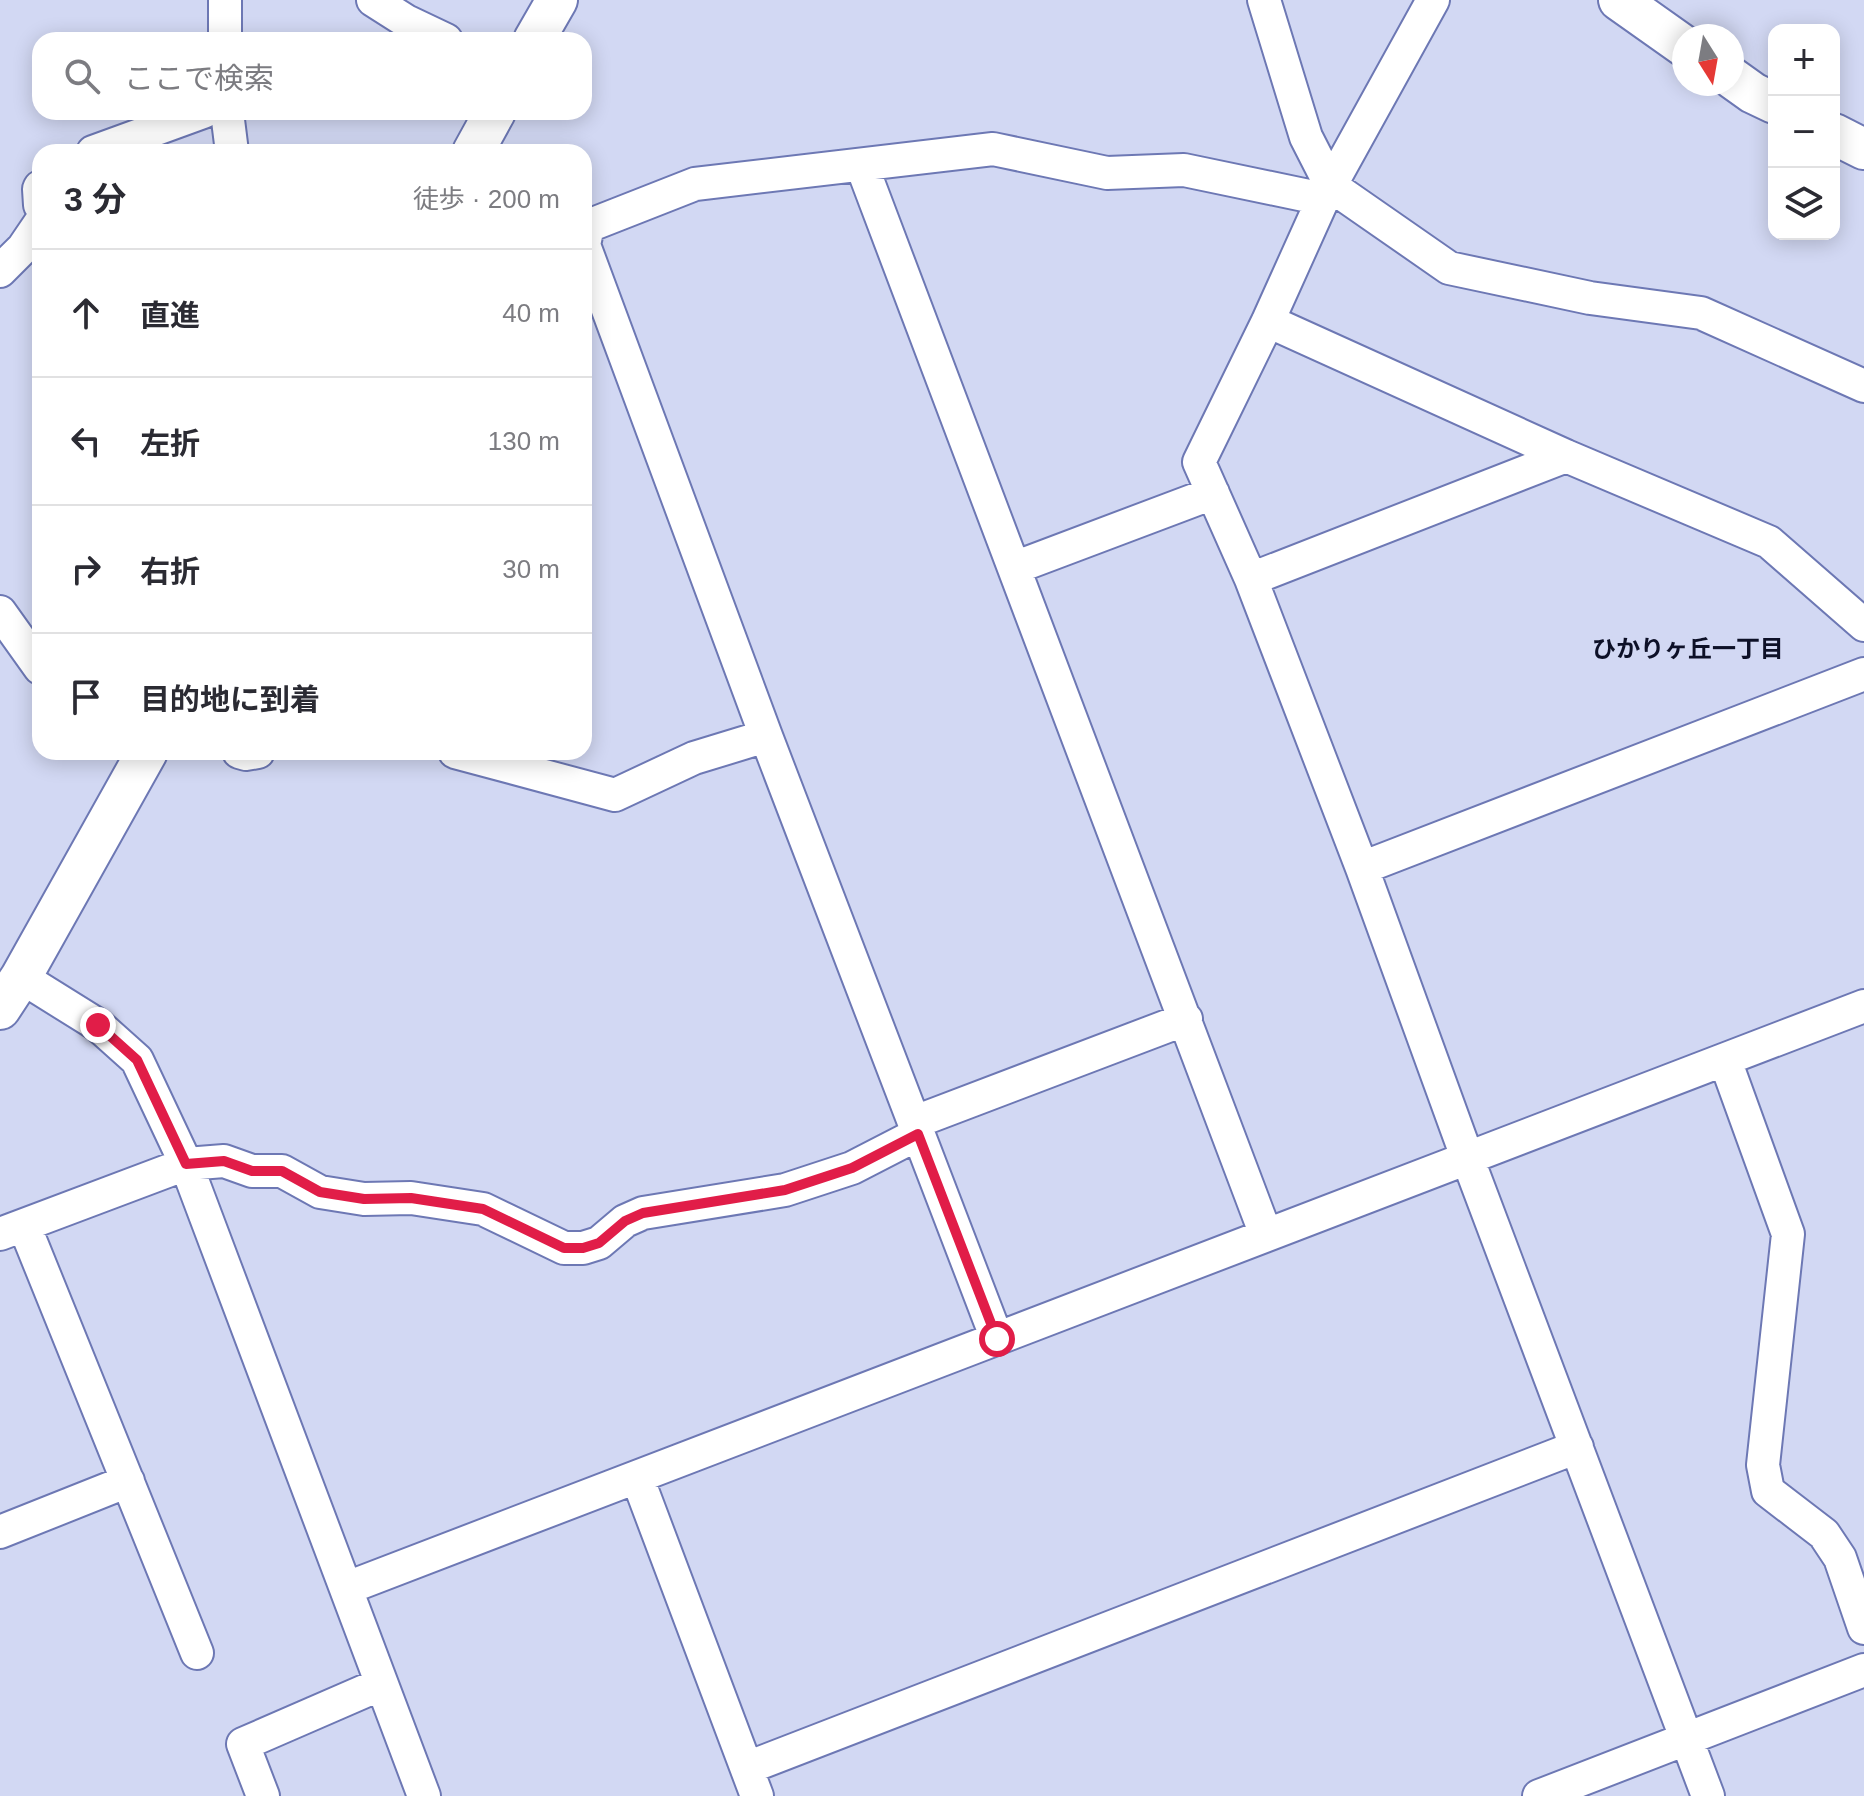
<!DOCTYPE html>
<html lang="ja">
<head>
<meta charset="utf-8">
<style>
	:root { --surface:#fff; --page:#f7f7f7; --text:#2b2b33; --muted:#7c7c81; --line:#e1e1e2 }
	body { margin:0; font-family:Helvetica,"Noto Sans JP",sans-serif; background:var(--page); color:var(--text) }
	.controls { position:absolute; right:24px; top:24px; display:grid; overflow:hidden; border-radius:16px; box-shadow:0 4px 20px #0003 }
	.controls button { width:72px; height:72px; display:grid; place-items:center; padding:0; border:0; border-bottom:2px solid var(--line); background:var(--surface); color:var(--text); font:40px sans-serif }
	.compass { position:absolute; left:1672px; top:24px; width:72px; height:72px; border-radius:50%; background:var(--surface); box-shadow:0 4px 20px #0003; rotate:169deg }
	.stop { position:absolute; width:24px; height:24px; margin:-18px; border:6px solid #e11d48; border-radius:50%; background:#fff }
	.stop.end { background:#e11d48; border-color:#fff; box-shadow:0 2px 8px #0008 }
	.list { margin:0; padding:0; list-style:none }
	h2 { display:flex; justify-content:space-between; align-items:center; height:104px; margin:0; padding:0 32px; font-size:34px }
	h2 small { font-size:26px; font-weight:400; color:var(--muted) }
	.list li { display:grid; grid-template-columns:52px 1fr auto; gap:24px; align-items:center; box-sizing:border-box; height:128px; padding:0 32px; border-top:2px solid var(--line) }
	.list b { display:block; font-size:30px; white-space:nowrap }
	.list em { font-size:26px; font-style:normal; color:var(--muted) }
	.icon { flex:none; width:44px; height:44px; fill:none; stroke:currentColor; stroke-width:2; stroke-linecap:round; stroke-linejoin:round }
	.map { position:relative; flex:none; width:1864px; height:1796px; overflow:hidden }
	.search { position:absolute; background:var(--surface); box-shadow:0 4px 20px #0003; left:32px; top:32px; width:560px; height:88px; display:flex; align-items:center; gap:20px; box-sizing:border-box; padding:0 28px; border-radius:24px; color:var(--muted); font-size:30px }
	.panel { position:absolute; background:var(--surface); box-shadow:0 4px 20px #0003; left:32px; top:144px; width:560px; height:616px; border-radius:24px }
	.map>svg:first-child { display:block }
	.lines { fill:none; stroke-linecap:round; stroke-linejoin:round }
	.minor-casing { stroke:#6d78b4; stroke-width:36 }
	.tertiary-casing { stroke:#6d78b4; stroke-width:44 }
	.minor { stroke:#fff; stroke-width:32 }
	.tertiary { stroke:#fff; stroke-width:40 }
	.route { stroke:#e11d48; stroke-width:10 }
	.labels { text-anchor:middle; stroke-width:6; stroke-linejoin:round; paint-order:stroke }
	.neighbourhood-label { font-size:24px; font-weight:bold; fill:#0d1027; stroke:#d2d8f3 }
</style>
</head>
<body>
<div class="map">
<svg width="1864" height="1796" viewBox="0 0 1864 1796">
	<rect width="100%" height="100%" fill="#d2d8f3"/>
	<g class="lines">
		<!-- minor casing -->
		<g class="minor-casing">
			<path id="minor" d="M225 0V40
				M373 0 406 21 446 40
				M1264 0 1306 137 1331 186 1449 268 1590 298 1701 313 1864 386
				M1433 0 1323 199 1268 321 1199 462 1251 579 1362 868 1467 1157 1708 1796
				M227 112 232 152
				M93 152 203 112
				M862 166 1266 1235
				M40 187 39 189 40 205
				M0 271 23 248 40 223
				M1268 321 1566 456 1769 542 1864 625
				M1014 568 1213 493
				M1251 579 1566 456
				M0 612 40 668
				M239 752 246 754 258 752
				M455 752 615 795 694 758 766 736
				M1362 868 1864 674
				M21 977 98 1025 137 1060 186 1164 424 1796
				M1725 1060 1788 1234 1763 1465 1768 1491 1824 1534 1840 1558 1864 1628
				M915 1122 1186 1019
				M24 1225 197 1653
				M0 1234 186 1164 224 1161 252 1171H282L320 1192 364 1199 411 1198 483 1209 564 1248H583L599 1243 625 1221 643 1213 785 1190 852 1168 918 1134
				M997 1339 766 736 584 245 588 226 695 184 993 149 1107 173 1184 170 1323 199
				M637 1477 757 1796
				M0 1532 128 1481
				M347 1588 1864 1006
				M747 1768 1577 1447
				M263 1796 243 1744 381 1684
				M1539 1796 1864 1670"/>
		</g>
		<!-- tertiary casing -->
		<g class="tertiary-casing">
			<path id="tertiary" d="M1619 0 1684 46
				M534 40 557 0
				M1732 78 1753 93 1774 103
				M1834 134 1864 149
				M473 152 495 112
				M0 1009 21 977 147 752"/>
		</g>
		<!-- minor -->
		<use href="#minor" class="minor"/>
		<!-- tertiary -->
		<use href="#tertiary" class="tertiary"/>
	</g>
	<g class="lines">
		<!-- route -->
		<path class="route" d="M98 1025 137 1060 186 1164 224 1161 252 1171H282L320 1192 364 1199 411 1198 483 1209 564 1248H583L599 1243 625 1221 643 1213 785 1190 852 1168 918 1134 997 1339"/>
	</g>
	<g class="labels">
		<!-- neighbourhood labels -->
		<g class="neighbourhood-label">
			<text x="1688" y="657">ひかりヶ丘一丁目</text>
		</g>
	</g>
</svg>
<div class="controls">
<button>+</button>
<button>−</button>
<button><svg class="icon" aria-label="layers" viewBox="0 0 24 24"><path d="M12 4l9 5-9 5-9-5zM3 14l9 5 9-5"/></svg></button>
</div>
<svg class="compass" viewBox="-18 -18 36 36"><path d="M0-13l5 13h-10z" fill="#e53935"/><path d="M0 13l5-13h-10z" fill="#7c7c81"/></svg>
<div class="stop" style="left:997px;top:1339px"></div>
<div class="stop end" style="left:98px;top:1025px"></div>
<div class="search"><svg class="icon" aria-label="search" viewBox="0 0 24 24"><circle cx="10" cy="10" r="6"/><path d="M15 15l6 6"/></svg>ここで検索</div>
<section class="panel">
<h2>3 分<small>徒歩 · 200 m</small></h2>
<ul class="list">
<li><svg class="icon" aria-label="ahead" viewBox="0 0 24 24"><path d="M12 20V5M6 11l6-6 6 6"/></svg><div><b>直進</b></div><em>40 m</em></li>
<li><svg class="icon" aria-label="left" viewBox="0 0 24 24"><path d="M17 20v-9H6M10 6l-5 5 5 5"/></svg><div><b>左折</b></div><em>130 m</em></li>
<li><svg class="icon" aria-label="right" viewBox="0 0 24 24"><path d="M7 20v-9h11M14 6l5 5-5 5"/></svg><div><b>右折</b></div><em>30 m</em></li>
<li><svg class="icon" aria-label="arrive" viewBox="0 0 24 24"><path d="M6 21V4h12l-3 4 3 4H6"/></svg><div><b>目的地に到着</b></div></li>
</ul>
</section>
</div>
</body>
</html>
